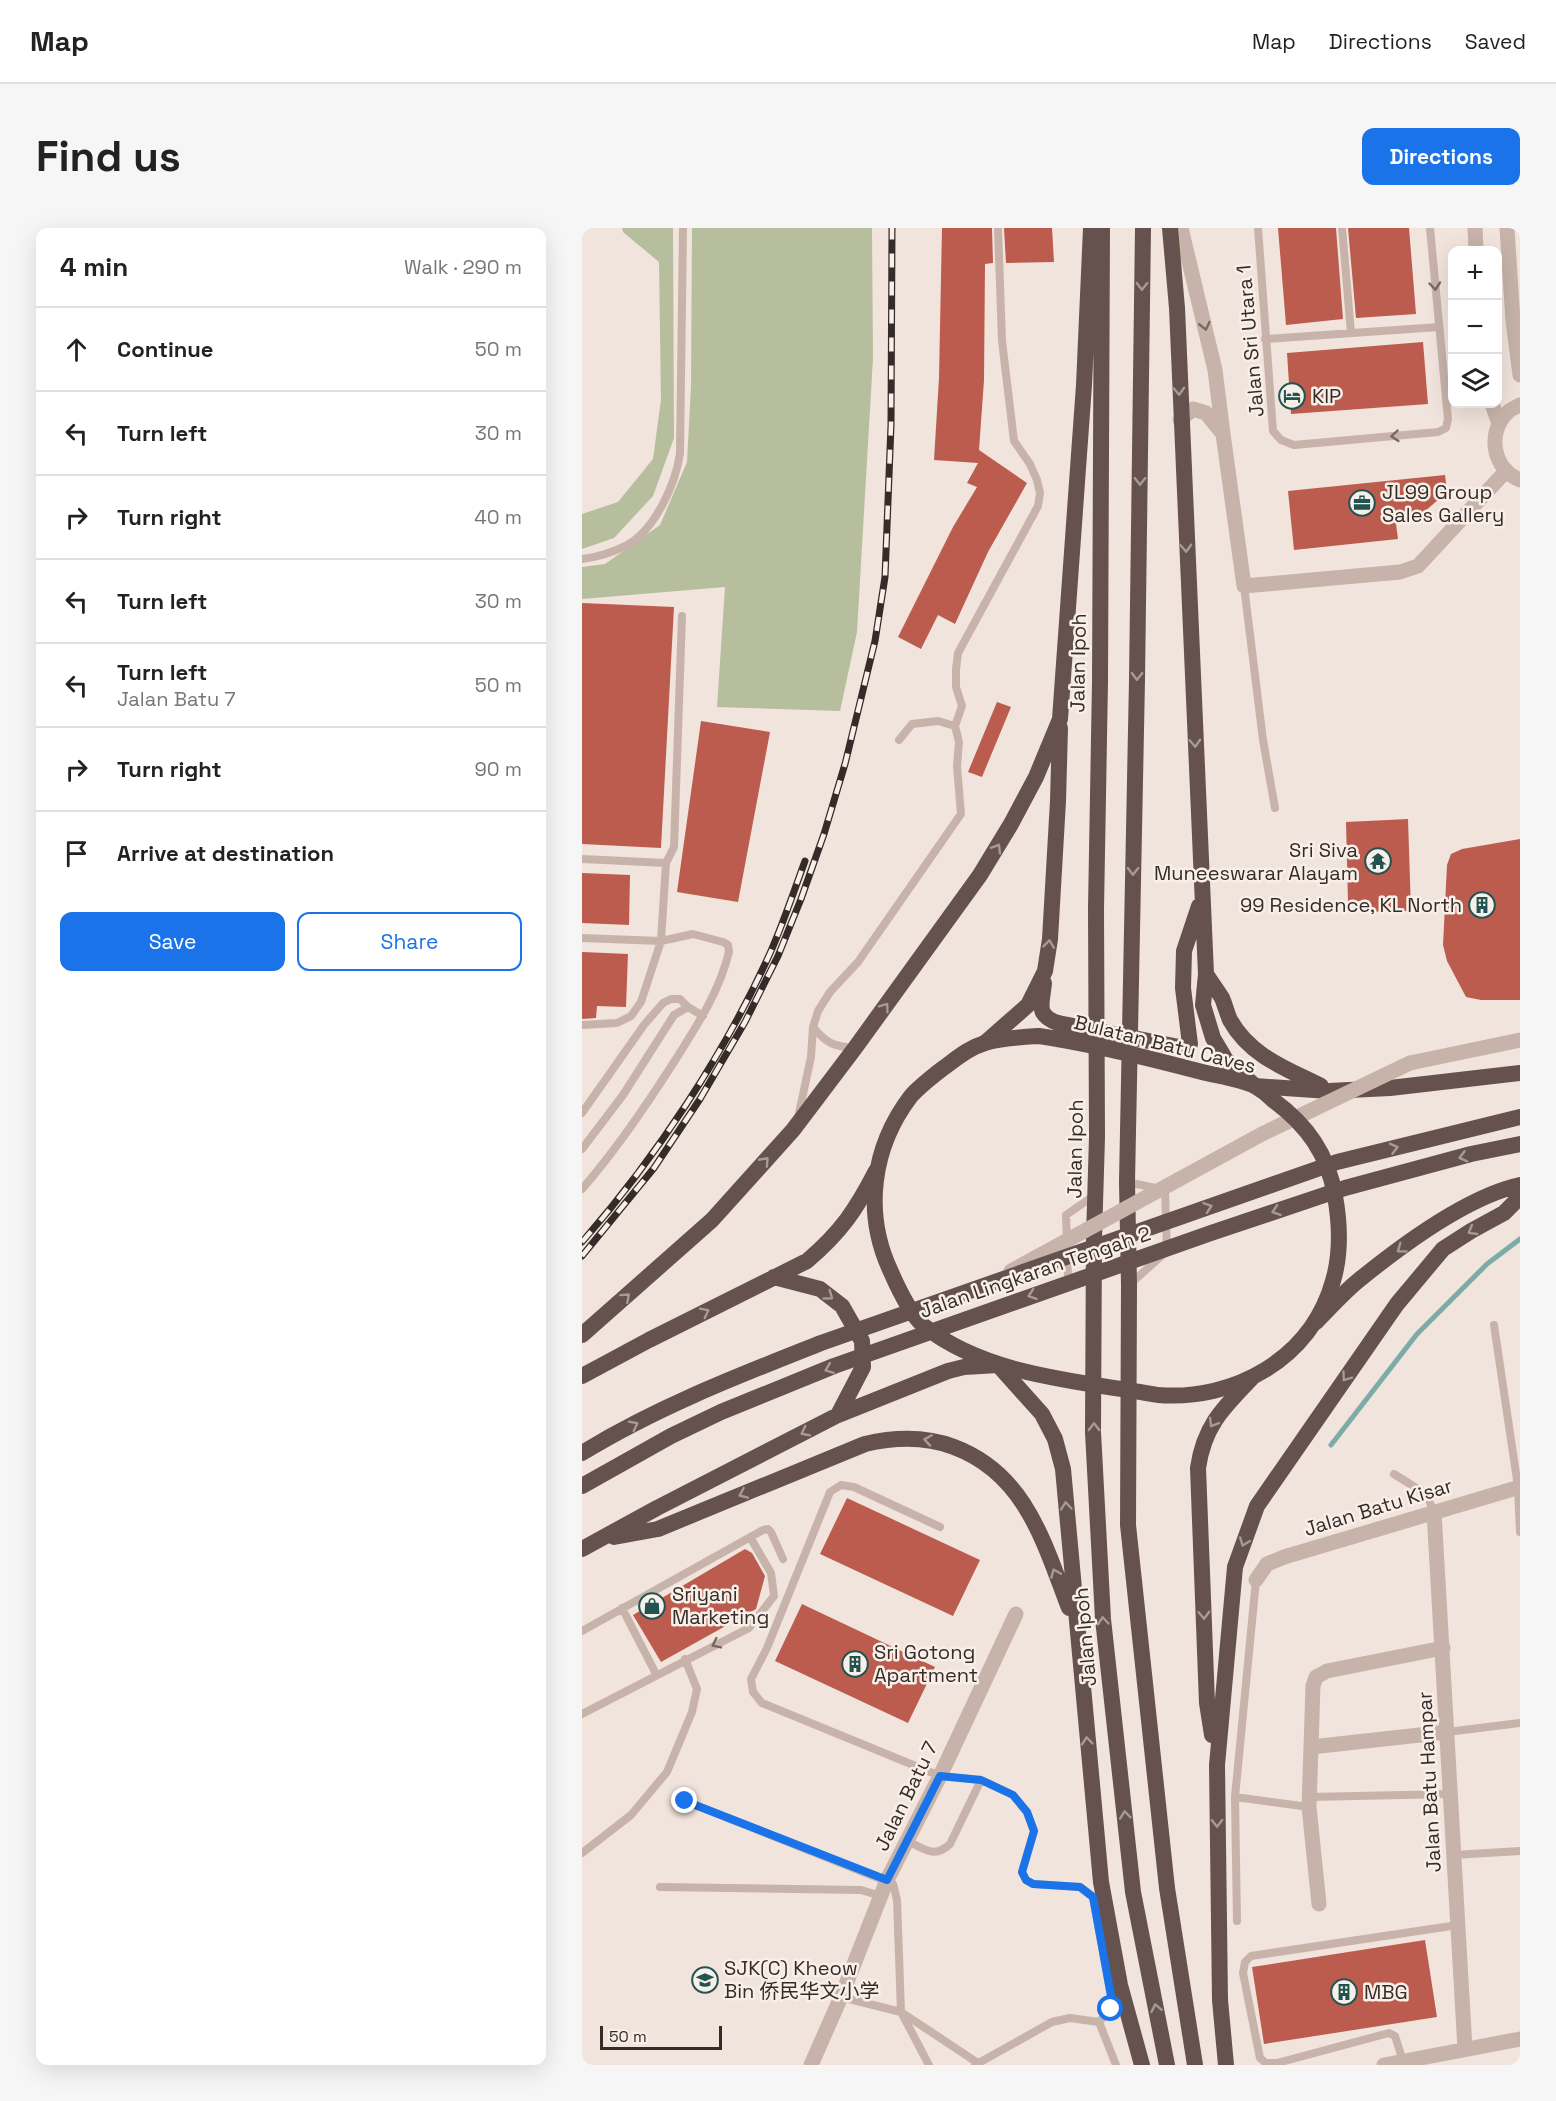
<!DOCTYPE html>
<html lang="en">
<head>
<meta charset="utf-8">
<style>
	:root { --surface:#fff; --page:#f6f6f6; --text:#222; --muted:#767676; --line:#e0e0e0; --accent:#1a73e8 }
	body { margin:0; font-family:"Space Grotesk","Noto Sans SC",sans-serif; background:var(--page); color:var(--text) }
	.controls { position:absolute; right:18px; top:18px; display:grid; overflow:hidden; border-radius:12px; box-shadow:0 6px 24px #0002 }
	.controls button { width:54px; height:54px; display:grid; place-items:center; padding:0; border:0; border-bottom:2px solid var(--line); background:var(--surface); color:var(--text); font:30px sans-serif }
	.scale { position:absolute; left:18px; bottom:15px; width:122px; box-sizing:border-box; padding-left:6px; border:3px solid #352b28; border-top:0; font-size:16px; line-height:21px; white-space:nowrap; color:#352b28; -webkit-text-stroke:4px #f8efe8; paint-order:stroke }
	.stop { position:absolute; width:18px; height:18px; margin:-14px; border:4px solid #1a73e8; border-radius:50%; background:#fff }
	.stop.end { background:#1a73e8; border-color:#fff; box-shadow:0 2px 6px #0008 }
	.list { margin:0; padding:0; list-style:none }
	h2 { display:flex; justify-content:space-between; align-items:center; height:78px; margin:0; padding:0 24px; font-size:26px }
	h2 small { font-size:20px; font-weight:400; color:var(--muted) }
	.list li { display:grid; grid-template-columns:39px 1fr auto; gap:18px; align-items:center; box-sizing:border-box; height:84px; padding:0 24px; border-top:2px solid var(--line) }
	.list b { display:block; font-size:22px; white-space:nowrap }
	.list p { margin:0; font-size:20px; white-space:nowrap; color:var(--muted) }
	.list em { font-size:20px; font-style:normal; color:var(--muted) }
	.actions { display:flex; gap:12px; padding:18px 24px }
	.actions a { flex:1; padding:14px 0; border:2px solid var(--accent); border-radius:12px; text-align:center; font-size:21px; color:var(--accent) }
	.actions .main { background:var(--accent); color:#fff }
	.icon { flex:none; width:33px; height:33px; fill:none; stroke:currentColor; stroke-width:2; stroke-linecap:round; stroke-linejoin:round }
	.map { position:relative; flex:none; width:938px; height:1837px; overflow:hidden; border-radius:12px }
	header { display:flex; align-items:center; gap:36px; box-sizing:border-box; height:84px; padding:0 30px; background:var(--surface); border-bottom:2px solid var(--line) }
	header strong { font-size:28px }
	nav { display:flex; gap:33px; margin-inline-start:auto; font-size:21px }
	.intro { display:flex; align-items:center; justify-content:space-between; box-sizing:border-box; height:144px; padding:0 36px }
	h1 { margin:0; font-size:42px }
	.button { padding:15px 27px; border-radius:12px; background:var(--accent); color:#fff; font-size:21px; font-weight:700 }
	main { display:flex; gap:36px; padding:0 36px }
	aside { flex:1; background:var(--surface); border-radius:12px; box-shadow:0 6px 24px #0002 }
	.map>svg:first-child { display:block }
	.green { fill:#b7be9d }
	.lines { fill:none; stroke-linecap:round; stroke-linejoin:round }
	.stream { stroke:#7daba7; stroke-width:5 }
	.building { fill:#bc5c4e }
	.service { stroke:#c7b3a9; stroke-width:8 }
	.minor { stroke:#c7b3a9; stroke-width:15 }
	.tertiary { stroke:#c7b3a9; stroke-width:15 }
	.trunk { stroke:#65524e; stroke-width:16 }
	.rail-casing { stroke:#352b28; stroke-width:7 }
	.rail { stroke:#f8efe8; stroke-width:4.5; stroke-dasharray:14; stroke-linecap:butt }
	.minor-bridge { stroke:#c7b3a9; stroke-width:15 }
	.trunk-bridge { stroke:#65524e; stroke-width:16 }
	.oneway { stroke:#a79993 }
	.oneway2 { stroke:#776862 }
	.route { stroke:#1a73e8; stroke-width:8 }
	.labels { text-anchor:middle; stroke-width:5; stroke-linejoin:round; paint-order:stroke }
	.street-label { font-size:20px; fill:#352b28; stroke:#f8efe8 }
	.poi-label { font-size:20px; fill:#352b28; stroke:#f8efe8; text-anchor:start }
</style>
</head>
<body>
<header>
<strong>Map</strong>
<nav><a>Map</a><a>Directions</a><a>Saved</a></nav>
</header>
<div class="intro"><h1>Find us</h1><a class="button">Directions</a></div>
<main>
<aside>
<h2>4 min<small>Walk · 290 m</small></h2>
<ul class="list">
<li><svg class="icon" aria-label="ahead" viewBox="0 0 24 24"><path d="M12 20V5M6 11l6-6 6 6"/></svg><div><b>Continue</b></div><em>50 m</em></li>
<li><svg class="icon" aria-label="left" viewBox="0 0 24 24"><path d="M17 20v-9H6M10 6l-5 5 5 5"/></svg><div><b>Turn left</b></div><em>30 m</em></li>
<li><svg class="icon" aria-label="right" viewBox="0 0 24 24"><path d="M7 20v-9h11M14 6l5 5-5 5"/></svg><div><b>Turn right</b></div><em>40 m</em></li>
<li><svg class="icon" aria-label="left" viewBox="0 0 24 24"><path d="M17 20v-9H6M10 6l-5 5 5 5"/></svg><div><b>Turn left</b></div><em>30 m</em></li>
<li><svg class="icon" aria-label="left" viewBox="0 0 24 24"><path d="M17 20v-9H6M10 6l-5 5 5 5"/></svg><div><b>Turn left</b><p>Jalan Batu 7</p></div><em>50 m</em></li>
<li><svg class="icon" aria-label="right" viewBox="0 0 24 24"><path d="M7 20v-9h11M14 6l5 5-5 5"/></svg><div><b>Turn right</b></div><em>90 m</em></li>
<li><svg class="icon" aria-label="arrive" viewBox="0 0 24 24"><path d="M6 21V4h12l-3 4 3 4H6"/></svg><div><b>Arrive at destination</b></div></li>
</ul>
<div class="actions"><a class="main">Save</a><a>Share</a></div>
</aside>
<div class="map">
<svg width="938" height="1837" viewBox="0 0 938 1837">
	<rect width="100%" height="100%" fill="#f0e4dc"/>
	<!-- green -->
	<path class="green" d="M40 0H91L92 210 71 268 32 310 0 321V286L36 274 71 231 79 172 77 34 41 4Z
		M110 0H290L291 130 275 404 258 483 135 479 143 359 0 371V339L23 336 78 297 105 234 109 158Z"/>
	<g class="lines">
		<!-- stream -->
		<path class="stream" d="M749 1217 835 1106 905 1036 938 1011"/>
	</g>
	<!-- building -->
	<path class="building" d="M360 0H410L411 35 403 36 402 152 397 222 445 255 406 324 373 396 356 387 339 421 316 409 371 299 395 259 385 255 396 235 352 232 357 150Z
		M422 0H470L472 34 424 35Z
		M696 0H754L761 91 704 97Z
		M766 0H827L834 86 774 90Z
		M841 114 846 176 709 186 705 125Z
		M863 247 865 264 841 285 813 288 816 311 712 322 706 263Z
		M0 375 92 379 79 620 0 616Z
		M415 474 429 479 400 549 386 544Z
		M119 493 188 504 156 674 95 664Z
		M826 591 829 683 778 684V673L766 674 764 594Z
		M938 611V772H899L884 769 865 733 861 717 865 637 869 626 880 621Z
		M0 645 48 647 47 697 0 695Z
		M0 724 46 726 44 779 15 778 14 790 0 791Z
		M265 1270 398 1332 371 1388 238 1326Z
		M163 1321 170 1325 183 1348 174 1381 79 1434 51 1387Z
		M220 1376 353 1439 326 1495 193 1433Z
		M843 1712 855 1789 682 1816 670 1739Z"/>
	<g class="lines">
		<!-- service -->
		<path class="service" d="M676 0 691 203 699 212 712 217 856 204 864 200 866 191 848 0
			M760 0 769 105
			M683 111 857 99
			M0 331C15 329 32 324 45 317 73 302 94 255 98 225L101 0
			M662 358 681 512 693 580
			M373 498 380 478 374 459V441L376 425 456 278 458 265 455 252 448 236 432 213 420 113 416 0
			M0 631 84 635 79 713 59 774 49 788 35 795 0 797
			M84 635 92 619 100 388
			M0 710 79 713 111 706 141 714 146 717 147 724C137 765 114 799 92 834 64 878 35 921 0 961
			M231 799C245 816 251 818 273 820
			M0 885 62 797 81 775 89 771H98L106 779 121 788
			M217 885 229 829 231 799 236 783 248 764 276 734 379 586 375 538 377 514 373 498 356 493 330 496 317 512
			M0 921 41 867 92 787 106 779
			M545 954 583 962 585 1023 547 1057
			M485 1014 484 987 513 967
			M485 1027 486 1049 493 1052
			M912 1097 936 1259 938 1304
			M812 1246 844 1266 852 1284
			M358 1299 272 1259 259 1257 248 1264 185 1420 169 1451 171 1464 180 1475 358 1548 399 1552 431 1567 445 1584 452 1603 440 1644 444 1652 451 1656 498 1659 511 1669 529 1768V1781L517 1794
			M674 1352 653 1569 727 1579
			M40 1380 74 1446
			M0 1403 181 1302 186 1301 189 1304 201 1331
			M0 1486 167 1400 192 1368 189 1345 168 1309
			M865 1504 938 1495
			M653 1569 655 1693
			M727 1569 869 1566
			M103 1573 311 1656 315 1672 319 1784 347 1837
			M325 1613C343 1621 352 1631 368 1616L399 1552
			M0 1625 49 1587 85 1544 110 1484 115 1461 103 1431
			M872 1627 938 1623
			M78 1659 279 1662 299 1668
			M259 1769 319 1784 396 1835
			M821 1833 813 1808 807 1805 695 1835H684L678 1830 661 1745 663 1734 669 1728 876 1697
			M393 1837 470 1794 488 1790 517 1794 534 1837"/>
		<!-- minor -->
		<path class="minor" d="M598 192 611 181 624 185 641 206 633 142 599 0
			M641 206 662 358 818 344 836 338 924 243
			M828 835 938 812
			M852 1284 883 1821
			M674 1352 685 1336 702 1329 938 1259
			M729 1519 865 1504
			M737 1676 727 1579 731 1458 734 1449 745 1443 861 1420
			M229 1837 259 1769 305 1652 358 1548 434 1386
			M802 1837 938 1811"/>
		<!-- tertiary -->
		<path class="tertiary" d="M893 0 894 22
			M925 0 931 93 938 147
			M910 176 917 196
			M938 177C934 179 929 181 926 184 904 204 911 242 938 252"/>
		<!-- trunk -->
		<path class="trunk" d="M520 0 518 454 514 681 515 909 512 1010 511 1204 521 1391 551 1664 585 1837
			M561 0 555 452 545 954 547 1057 546 1297 585 1660 613 1837
			M588 0 595 80 624 746 621 777 631 810 644 832 673 858 747 863 808 860 938 845
			M624 746C629 754 635 762 640 770 643 777 645 785 648 792 668 828 705 841 739 858
			M462 755C460 776 453 787 476 795
			M404 814 446 777 463 743 468 711 476 573 478 500
			M597 819 603 820 608 816 601 760 602 723 617 678
			M192 1049 238 1061 260 1078 280 1113 281 1139 256 1187
			M734 1094C748 1080 762 1064 777 1052 820 1017 884 969 938 957
			M0 1107 130 992 211 902 273 820 398 647 429 596 454 549 478 491 502 157 509 0
			M0 1148 67 1112 225 1033C259 1004 274 982 294 943
			M32 1309 76 1301 283 1216C313 1209 343 1208 372 1219 444 1246 462 1315 487 1380
			M0 1321 75 1280 256 1187 366 1143 382 1139 416 1137 460 1186 473 1211 481 1241 519 1654 538 1757 560 1837
			M630 1507 625 1475 616 1240C622 1198 641 1180 669 1151
			M644 1837 638 1772 635 1537 653 1339 675 1278 815 1076 861 1021 889 1003 922 985 938 969"/>
		<!-- rail casing -->
		<g class="rail-casing">
			<path id="rail" d="M0 1014C73 931 144 824 189 723 202 693 212 663 223 633
				M0 1028 72 940 118 871 163 794 196 728 219 671 242 606 263 536 293 413 303 349 309 197 310 0"/>
		</g>
		<!-- rail -->
		<use href="#rail" class="rail"/>
		<!-- minor-bridge -->
		<path class="minor-bridge" d="M429 1043 680 906 828 835"/>
		<!-- trunk-bridge -->
		<path class="trunk-bridge" d="M476 795 597 819
			M457 808C512 816 567 830 620 844 636 848 659 851 673 858 680 862 686 867 691 872 725 897 746 926 753 968 758 996 759 1026 751 1053 729 1131 652 1173 576 1167 498 1153 405 1148 342 1098 329 1087 316 1060 309 1044 281 985 290 919 329 868 338 858 350 849 360 841 374 831 386 820 403 815 419 810 439 809 457 808Z
			M0 1225C75 1179 158 1147 239 1115L755 934 938 889
			M0 1258 89 1208 139 1184 252 1138 629 1005 763 960 889 926 938 916"/>
	</g>
	<!-- one-way arrows -->
	<defs><path id="oneway-chevron" d="M-2-3.5L2.5 0L-2 3.5" fill="none" stroke-width="1.6" stroke-linecap="round" stroke-linejoin="round" transform="scale(1.5)"/></defs>
	<g class="oneway">
		<use href="#oneway-chevron" transform="translate(560 58) rotate(91)"/>
		<use href="#oneway-chevron" transform="translate(597 163) rotate(88)"/>
		<use href="#oneway-chevron" transform="translate(558 253) rotate(91)"/>
		<use href="#oneway-chevron" transform="translate(604 320) rotate(87)"/>
		<use href="#oneway-chevron" transform="translate(555 448) rotate(91)"/>
		<use href="#oneway-chevron" transform="translate(613 515) rotate(87)"/>
		<use href="#oneway-chevron" transform="translate(415 620) rotate(-59)"/>
		<use href="#oneway-chevron" transform="translate(551 643) rotate(91)"/>
		<use href="#oneway-chevron" transform="translate(467 716) rotate(-83)"/>
		<use href="#oneway-chevron" transform="translate(303 779) rotate(-54)"/>
		<use href="#oneway-chevron" transform="translate(812 920) rotate(-14)"/>
		<use href="#oneway-chevron" transform="translate(881 929) rotate(165)"/>
		<use href="#oneway-chevron" transform="translate(183 933) rotate(-48)"/>
		<use href="#oneway-chevron" transform="translate(626 979) rotate(-19)"/>
		<use href="#oneway-chevron" transform="translate(694 983) rotate(161)"/>
		<use href="#oneway-chevron" transform="translate(890 1003) rotate(149)"/>
		<use href="#oneway-chevron" transform="translate(819 1021) rotate(144)"/>
		<use href="#oneway-chevron" transform="translate(450 1067) rotate(161)"/>
		<use href="#oneway-chevron" transform="translate(247 1068) rotate(36)"/>
		<use href="#oneway-chevron" transform="translate(44 1069) rotate(-42)"/>
		<use href="#oneway-chevron" transform="translate(123 1084) rotate(-27)"/>
		<use href="#oneway-chevron" transform="translate(247 1141) rotate(159)"/>
		<use href="#oneway-chevron" transform="translate(764 1149) rotate(125)"/>
		<use href="#oneway-chevron" transform="translate(631 1195) rotate(121)"/>
		<use href="#oneway-chevron" transform="translate(52 1197) rotate(-27)"/>
		<use href="#oneway-chevron" transform="translate(512 1199) rotate(-90)"/>
		<use href="#oneway-chevron" transform="translate(223 1204) rotate(153)"/>
		<use href="#oneway-chevron" transform="translate(346 1212) rotate(-171)"/>
		<use href="#oneway-chevron" transform="translate(161 1266) rotate(157)"/>
		<use href="#oneway-chevron" transform="translate(484 1278) rotate(-95)"/>
		<use href="#oneway-chevron" transform="translate(662 1314) rotate(110)"/>
		<use href="#oneway-chevron" transform="translate(473 1345) rotate(-113)"/>
		<use href="#oneway-chevron" transform="translate(622 1387) rotate(88)"/>
		<use href="#oneway-chevron" transform="translate(521 1393) rotate(-95)"/>
		<use href="#oneway-chevron" transform="translate(505 1513) rotate(-95)"/>
		<use href="#oneway-chevron" transform="translate(543 1587) rotate(-96)"/>
		<use href="#oneway-chevron" transform="translate(635 1595) rotate(89)"/>
		<use href="#oneway-chevron" transform="translate(574 1780) rotate(-101)"/>
	</g>
	<g class="oneway2">
		<use href="#oneway-chevron" transform="translate(853 58) rotate(85)"/>
		<use href="#oneway-chevron" transform="translate(623 98) rotate(77)"/>
		<use href="#oneway-chevron" transform="translate(813 208) rotate(175)"/>
		<use href="#oneway-chevron" transform="translate(134 1416) rotate(154)"/>
	</g>
	<g class="lines">
		<!-- route -->
		<path class="route" d="M103 1573 305 1652 358 1548 399 1552 431 1567 445 1584 452 1603 440 1644 444 1652 451 1656 498 1659 511 1669 529 1768V1781"/>
	</g>
	<!-- icons -->
	<defs>
		<g id="hotel-ring" transform="scale(1.35)"><circle r="9.5" fill="#f8efe8" stroke="#215350" stroke-width="1.5"/><path d="M-6-4.5h1.5V1H6V5H4.5V3h-9V5H-6ZM-4 0a1.8 1.8 0 1 1 3.6 0ZM.5 0V-2.5h3Q6-2.5 6 0Z" fill="#215350"/></g>
		<g id="office-ring" transform="scale(1.35)"><circle r="9.5" fill="#f8efe8" stroke="#215350" stroke-width="1.5"/><path d="M-6-3h4V-5.5h4V-3h4V5H-6ZM-1-4.5V-3h2v-1.5ZM-6 0V1H6V0Z" fill="#215350"/></g>
		<g id="temple-ring" transform="scale(1.35)"><circle r="9.5" fill="#f8efe8" stroke="#215350" stroke-width="1.5"/><path d="M0-6L5-2H3V0L6.5 2.5H4V6H1.5V3h-3V6H-4V2.5H-6.5L-3 0V-2H-5Z" fill="#215350"/></g>
		<g id="building-ring" transform="scale(1.35)"><circle r="9.5" fill="#f8efe8" stroke="#215350" stroke-width="1.5"/><path d="M-4-6H4V6H1V3H-1V6H-4ZM-2.5-4.3h1.7v1.8h-1.7ZM.8-4.3h1.7v1.8H.8ZM-2.5-1h1.7V.8h-1.7ZM.8-1h1.7V.8H.8Z" fill="#215350"/></g>
		<g id="shop-ring" transform="scale(1.35)"><circle r="9.5" fill="#f8efe8" stroke="#215350" stroke-width="1.5"/><path d="M-5-2.5h2.3a2.7 3.5 0 0 1 5.4 0H5L5.5 6h-11ZM-1.5-2.5h3a1.5 2.3 0 0 0-3 0Z" fill="#215350"/></g>
		<g id="school-ring" transform="scale(1.35)"><circle r="9.5" fill="#f8efe8" stroke="#215350" stroke-width="1.5"/><path d="M0-5L7-2L0 1L-7-2ZM-4 1L0 2.5L4 1V4Q0 6-4 4Z" fill="#215350"/></g>
	</defs>
	<g fill-rule="evenodd">
		<use href="#hotel-ring" x="710" y="168"/>
		<use href="#office-ring" x="780" y="275"/>
		<use href="#temple-ring" x="796" y="633"/>
		<use href="#building-ring" x="900" y="677"/>
		<use href="#shop-ring" x="70" y="1378"/>
		<use href="#building-ring" x="273" y="1436"/>
		<use href="#school-ring" x="123" y="1752"/>
		<use href="#building-ring" x="762" y="1764"/>
	</g>
	<g class="labels">
		<!-- street labels -->
		<g class="street-label">
			<text transform="translate(668 113) rotate(-95)" y="7">Jalan Sri Utara 1</text>
			<text transform="translate(496 435) rotate(-89)" y="7">Jalan Ipoh</text>
			<text transform="translate(583 816) rotate(14)" y="7">Bulatan Batu Caves</text>
			<text transform="translate(493 921) rotate(-89)" y="7">Jalan Ipoh</text>
			<text transform="translate(453 1044) rotate(-19)" y="7">Jalan Lingkaran Tengah 2</text>
			<text transform="translate(796 1279) rotate(-17)" y="7">Jalan Batu Kisar</text>
			<text transform="translate(503 1409) rotate(-95)" y="7">Jalan Ipoh</text>
			<text transform="translate(847 1554) rotate(-93)" y="7">Jalan Batu Hampar</text>
			<text transform="translate(324 1568) rotate(-64)" y="7">Jalan Batu 7</text>
		</g>
		<!-- poi labels -->
		<g class="poi-label">
			<text x="730" y="175">KIP</text>
			<text x="800" y="271">JL99 Group<tspan x="800" dy="23">Sales Gallery</tspan></text>
			<text x="776" y="629" text-anchor="end">Sri Siva<tspan x="776" dy="23">Muneeswarar Alayam</tspan></text>
			<text x="880" y="684" text-anchor="end">99 Residence, KL North</text>
			<text x="90" y="1373">Sriyani<tspan x="90" dy="23">Marketing</tspan></text>
			<text x="292" y="1431">Sri Gotong<tspan x="292" dy="23">Apartment</tspan></text>
			<text x="142" y="1747">SJK(C) Kheow<tspan x="142" dy="23">Bin 侨民华文小学</tspan></text>
			<text x="782" y="1771">MBG</text>
		</g>
	</g>
</svg>
<div class="controls">
<button>+</button>
<button>−</button>
<button><svg class="icon" aria-label="layers" viewBox="0 0 24 24"><path d="M12 4l9 5-9 5-9-5zM3 14l9 5 9-5"/></svg></button>
</div>
<div class="scale">50 m</div>
<div class="stop" style="left:529px;top:1781px"></div>
<div class="stop end" style="left:103px;top:1573px"></div>
</div>
</main>
</body>
</html>
